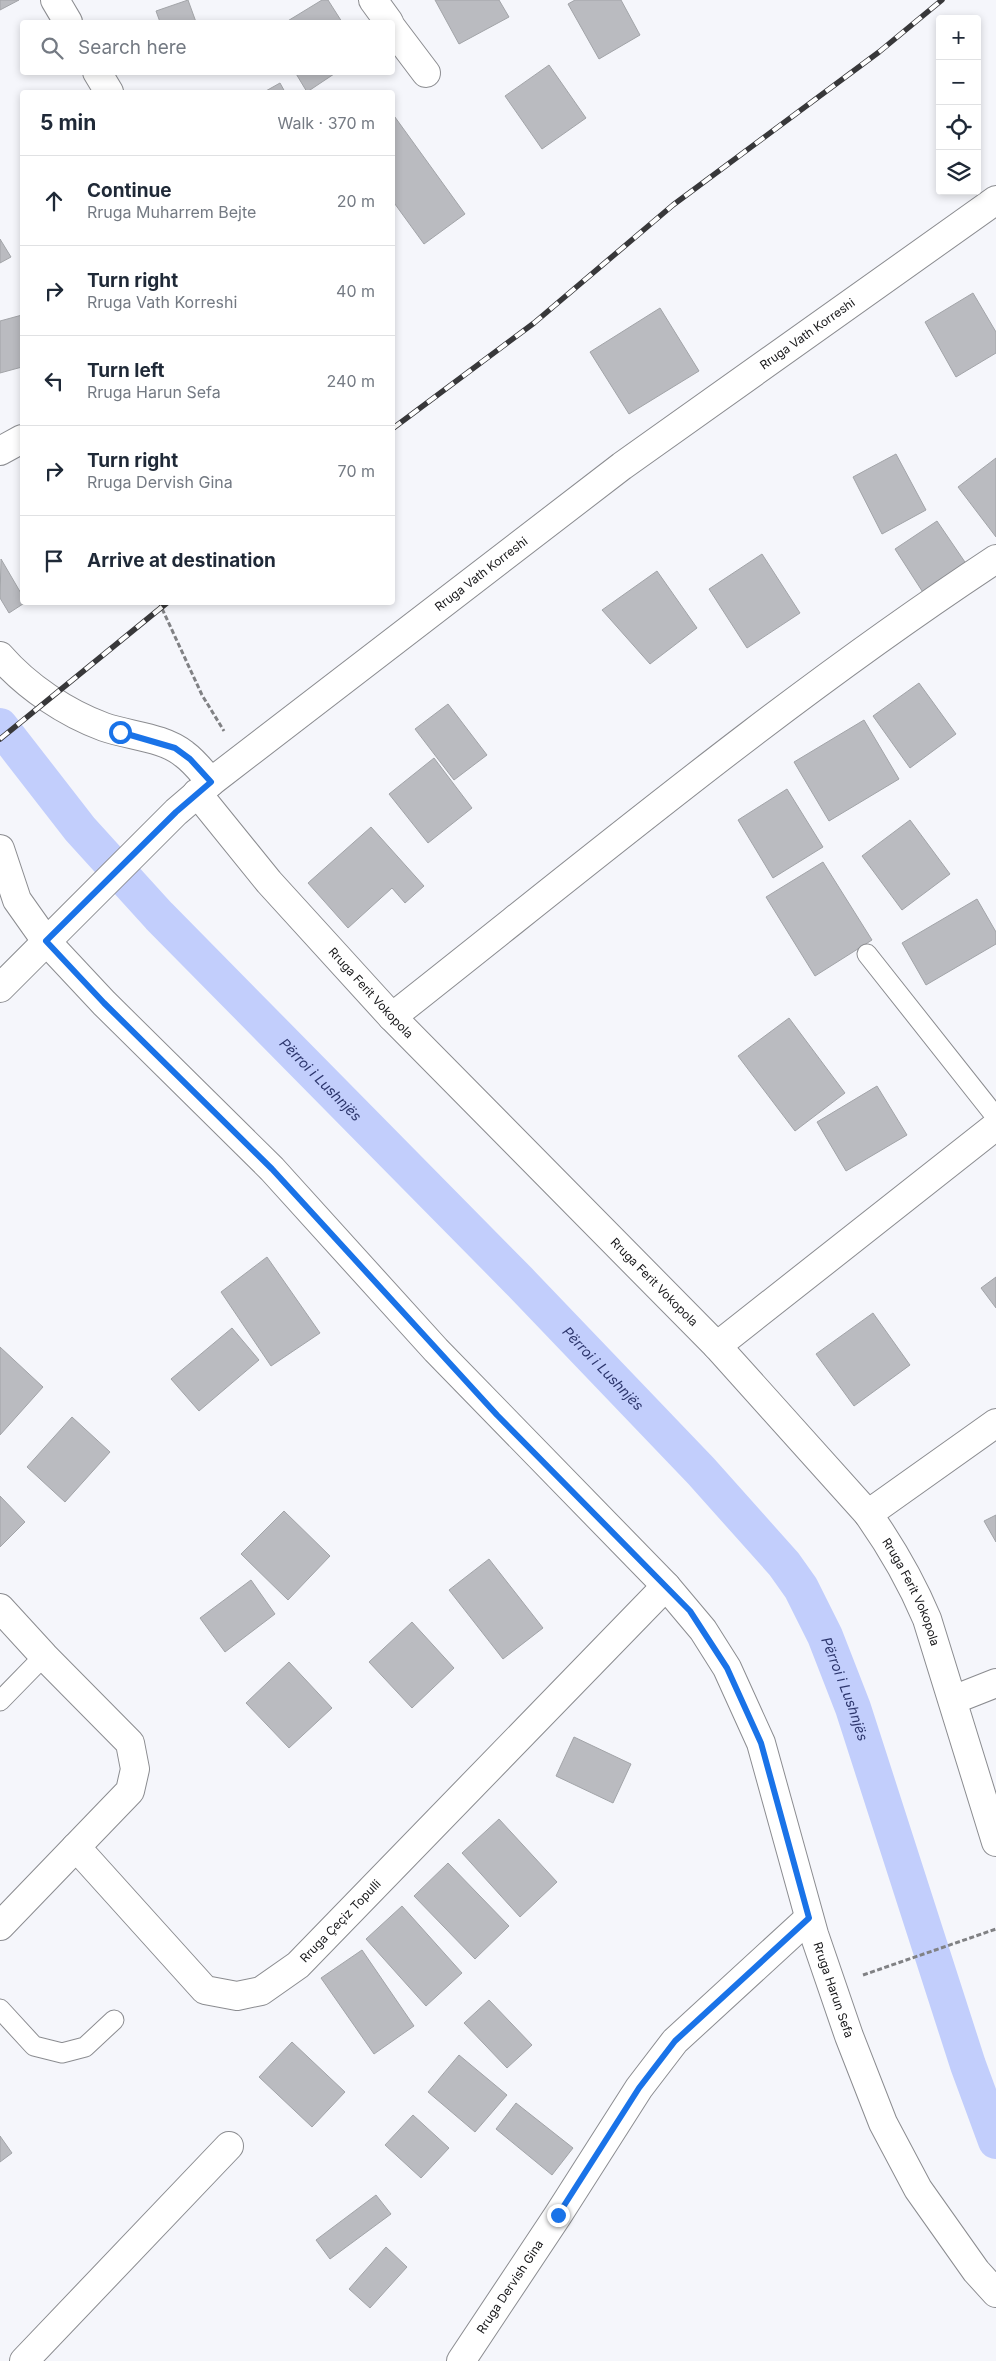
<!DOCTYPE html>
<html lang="en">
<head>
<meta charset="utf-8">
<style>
	:root { --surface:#fff; --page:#f6f6f7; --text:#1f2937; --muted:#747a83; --line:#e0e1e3 }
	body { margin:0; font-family:Inter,sans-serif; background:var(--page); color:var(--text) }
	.controls { position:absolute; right:15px; top:15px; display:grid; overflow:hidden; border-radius:5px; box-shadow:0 2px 8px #0003 }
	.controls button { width:45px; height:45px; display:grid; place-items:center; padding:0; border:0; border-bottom:1px solid var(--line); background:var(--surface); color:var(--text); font:25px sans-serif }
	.stop { position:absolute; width:15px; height:15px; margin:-11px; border:4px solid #1a73e8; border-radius:50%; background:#fff }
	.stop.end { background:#1a73e8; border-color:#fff; box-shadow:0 1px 5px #0008 }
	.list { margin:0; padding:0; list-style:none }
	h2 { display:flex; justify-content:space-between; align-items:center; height:65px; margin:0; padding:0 20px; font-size:21px }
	h2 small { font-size:16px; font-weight:400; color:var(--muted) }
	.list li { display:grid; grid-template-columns:32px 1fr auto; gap:15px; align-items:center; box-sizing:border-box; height:90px; padding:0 20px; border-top:1px solid var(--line) }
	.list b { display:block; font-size:19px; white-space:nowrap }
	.list p { margin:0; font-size:16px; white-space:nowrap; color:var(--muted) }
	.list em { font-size:16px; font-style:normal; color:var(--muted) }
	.icon { flex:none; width:28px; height:28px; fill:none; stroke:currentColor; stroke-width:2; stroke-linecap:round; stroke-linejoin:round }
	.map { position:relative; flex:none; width:996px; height:2361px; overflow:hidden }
	.search { position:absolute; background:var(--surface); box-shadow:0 2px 8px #0003; left:20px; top:20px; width:375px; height:55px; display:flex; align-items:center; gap:12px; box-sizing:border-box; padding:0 18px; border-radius:5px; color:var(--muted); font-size:19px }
	.panel { position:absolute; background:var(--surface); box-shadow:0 2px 8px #0003; left:20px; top:90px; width:375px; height:515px; border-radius:5px }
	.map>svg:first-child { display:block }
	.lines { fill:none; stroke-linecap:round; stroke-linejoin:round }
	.canal { stroke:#c2cefc; stroke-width:36 }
	.building { fill:#babbc0; stroke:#a2a4a8 }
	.lane-casing { stroke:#8b8c90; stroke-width:21 }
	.street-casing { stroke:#8b8c90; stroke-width:30 }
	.secondary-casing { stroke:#8b8c90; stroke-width:30 }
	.path { stroke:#808184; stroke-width:3; stroke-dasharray:5 2.5; stroke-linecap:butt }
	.lane { stroke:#fff; stroke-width:19 }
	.street { stroke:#fff; stroke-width:28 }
	.secondary { stroke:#fff; stroke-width:28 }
	.rail-casing { stroke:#38383a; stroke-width:5.5 }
	.rail { stroke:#fff; stroke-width:4; stroke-dasharray:11; stroke-linecap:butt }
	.route { stroke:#1a73e8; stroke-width:6 }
	.labels { text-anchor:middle; stroke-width:4.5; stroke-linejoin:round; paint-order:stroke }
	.street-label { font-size:12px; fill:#171719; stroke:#fff }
	.water-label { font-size:14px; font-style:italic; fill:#2d366d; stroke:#fff }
</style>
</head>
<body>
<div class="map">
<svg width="996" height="2361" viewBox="0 0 996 2361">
	<rect width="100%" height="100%" fill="#f5f6fb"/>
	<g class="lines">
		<!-- canal -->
		<path class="canal" id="s1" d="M0 726 80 829 159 916 519 1281 701 1471 784 1564 801 1588 825 1636 853 1708 968 2065 996 2141"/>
	</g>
	<!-- building -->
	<path class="building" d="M0 0H19L0 10Z
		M188 0 196 22H160L156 11Z
		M322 0H328L342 22H286Z
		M435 0H499L509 17 459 44Z
		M575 0H621L640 35 599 59 568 4Z
		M549 65 586 118 542 149 505 96Z
		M295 72H337L307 92Z
		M280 83 285 92H264Z
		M392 113 465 214 424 244 392 200Z
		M0 239 11 257 0 263Z
		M973 293 996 332V353L956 377 925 322Z
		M660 308 699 371 629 414 590 352Z
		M22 315V367L0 373V321Z
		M896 454 926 510 882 534 853 477Z
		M996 458V537L958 487Z
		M937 521 967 565 924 594 895 549Z
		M762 554 800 613 747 648 709 589Z
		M1 559 22 595V602H26L9 613 0 598Z
		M657 571 697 628 650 664 602 610Z
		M919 683 956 734 910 768 873 716Z
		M448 704 487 755 454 780 415 729Z
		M864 720 899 779 829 821 794 762Z
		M434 758 472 808 428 843 389 794Z
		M787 789 823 847 773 878 738 820Z
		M910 820 950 874 902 910 862 856Z
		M371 827 424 886 405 903 392 888 348 928 308 883Z
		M823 862 872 940 815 976 766 897Z
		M977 899 996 932V944L926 985 902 943Z
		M789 1018 845 1093 795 1131 738 1056Z
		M877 1086 907 1135 846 1171 817 1122Z
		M267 1257 320 1333 271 1366 221 1292Z
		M996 1277V1308L981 1288Z
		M873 1313 910 1365 854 1406 816 1354Z
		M232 1328 259 1360 199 1411 171 1379Z
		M0 1347 43 1387 0 1435Z
		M72 1417 110 1452 65 1502 27 1467Z
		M0 1496 25 1522 0 1547Z
		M284 1511 330 1556 288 1600 241 1554Z
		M996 1515V1542L984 1521Z
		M489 1559 543 1628 503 1659 449 1590Z
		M251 1580 275 1614 225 1652 200 1618Z
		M412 1622 454 1668 412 1708 369 1662Z
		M289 1662 332 1708 289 1748 246 1703Z
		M574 1737 631 1764 613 1803 556 1776Z
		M499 1819 557 1882 520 1917 462 1853Z
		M448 1863 509 1926 475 1959 414 1896Z
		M402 1906 462 1973 426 2006 366 1939Z
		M362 1950 414 2026 374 2054 321 1978Z
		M489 2000 532 2045 507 2068 464 2023Z
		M292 2042 345 2092 312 2127 259 2077Z
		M459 2055 507 2095 475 2132 428 2092Z
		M516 2103 573 2148 552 2175 496 2129Z
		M413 2115 449 2148 421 2178 385 2145Z
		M0 2136 12 2153 0 2162Z
		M376 2195 391 2214 330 2259 316 2240Z
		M386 2247 407 2267 370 2308 349 2289Z"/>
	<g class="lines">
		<!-- lane casing -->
		<g class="lane-casing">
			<path id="lane" d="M867 954 996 1117
				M0 1701 44 1656
				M0 2009 34 2046 62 2053 85 2047 114 2020"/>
		</g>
		<!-- street casing -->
		<g class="street-casing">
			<g id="street">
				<path d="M55 0 68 22"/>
				<path d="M373 0 389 22"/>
				<path d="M392 28 426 73"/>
				<path d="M97 72 109 92"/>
				<path d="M0 451 22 439"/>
				<path d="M0 656C27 687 66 713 104 727 130 736 163 737 184 754 195 762 202 772 211 782"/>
				<path id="s2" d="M197 793 269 882 392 1017 717 1346 868 1514C892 1548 911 1581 927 1619L996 1842"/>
				<path id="s3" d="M0 849 17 900 46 941 104 1003 272 1169 436 1350 666 1586 703 1630 727 1668 761 1743 814 1934 849 2036 883 2123 918 2189 976 2271 996 2293"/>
				<path d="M392 1017C590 861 785 698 996 559"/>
				<path d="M717 1346 996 1126"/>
				<path d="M868 1514 996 1423"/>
				<path d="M0 1608 44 1656 130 1743 135 1769 130 1791 0 1926"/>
				<path d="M953 1700 996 1683"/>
				<path id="s4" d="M76 1847 205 1990 237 1996 261 1991 298 1965 666 1586"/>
				<path d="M24 2361 229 2146"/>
				<path id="s5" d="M461 2361 558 2215 639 2088 675 2041 809 1918"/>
			</g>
		</g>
		<!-- secondary casing -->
		<g class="secondary-casing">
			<g id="secondary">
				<path id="s6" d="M0 988 176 812 211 782 622 466 996 200"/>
			</g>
		</g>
		<!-- path -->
		<path class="path" d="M159 602 202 695 224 731
			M863 1975 996 1929"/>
		<!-- lane -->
		<use href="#lane" class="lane"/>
		<!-- street -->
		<use href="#street" class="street"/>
		<!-- secondary -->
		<use href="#secondary" class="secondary"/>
		<!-- rail casing -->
		<g class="rail-casing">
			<path id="rail" d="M392 429 534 323 673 205 879 52 942 0
				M0 739 168 602"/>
		</g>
		<!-- rail -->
		<use href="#rail" class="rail"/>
	</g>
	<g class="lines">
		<!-- route -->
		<path class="route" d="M120 732 175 748 190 759 211 782 176 812 46 941 104 1003 272 1169 497 1415 690 1611 727 1668 761 1743 809 1918 675 2041 639 2088 558 2215"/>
	</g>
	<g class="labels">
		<!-- street labels -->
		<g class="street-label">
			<text dy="4" stroke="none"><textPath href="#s6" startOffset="1041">Rruga Vath Korreshi</textPath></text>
			<text dy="4" stroke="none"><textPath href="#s6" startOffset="636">Rruga Vath Korreshi</textPath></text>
			<text dy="4" stroke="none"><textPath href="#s2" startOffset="265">Rruga Ferit Vokopola</textPath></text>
			<text dy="4" stroke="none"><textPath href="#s2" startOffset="670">Rruga Ferit Vokopola</textPath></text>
			<text dy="4" stroke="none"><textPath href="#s2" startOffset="1075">Rruga Ferit Vokopola</textPath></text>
			<text dy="4" stroke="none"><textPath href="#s4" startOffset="356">Rruga Çeçiz Topulli</textPath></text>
			<text dy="4" stroke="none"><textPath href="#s3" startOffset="1441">Rruga Harun Sefa</textPath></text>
			<text dy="4" stroke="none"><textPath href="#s5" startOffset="89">Rruga Dervish Gina</textPath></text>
		</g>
		<!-- water labels -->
		<g class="water-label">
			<text dy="5" stroke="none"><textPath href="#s1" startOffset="478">Përroi i Lushnjës</textPath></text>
			<text dy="5" stroke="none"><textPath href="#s1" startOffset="882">Përroi i Lushnjës</textPath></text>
			<text dy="5" stroke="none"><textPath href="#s1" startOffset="1288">Përroi i Lushnjës</textPath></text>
		</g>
	</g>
</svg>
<div class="controls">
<button>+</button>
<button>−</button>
<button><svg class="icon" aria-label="locate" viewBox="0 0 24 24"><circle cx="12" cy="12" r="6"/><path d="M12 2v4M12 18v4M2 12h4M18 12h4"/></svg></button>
<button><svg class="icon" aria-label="layers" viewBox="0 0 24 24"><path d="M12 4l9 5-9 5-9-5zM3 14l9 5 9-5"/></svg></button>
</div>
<div class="stop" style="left:120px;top:732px"></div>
<div class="stop end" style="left:558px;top:2215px"></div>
<div class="search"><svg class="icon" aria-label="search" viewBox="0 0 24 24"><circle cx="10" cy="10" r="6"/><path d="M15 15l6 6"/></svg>Search here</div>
<section class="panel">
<h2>5 min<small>Walk · 370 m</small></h2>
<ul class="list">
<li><svg class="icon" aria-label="ahead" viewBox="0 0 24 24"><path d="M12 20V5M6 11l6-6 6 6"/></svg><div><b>Continue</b><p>Rruga Muharrem Bejte</p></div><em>20 m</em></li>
<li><svg class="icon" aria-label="right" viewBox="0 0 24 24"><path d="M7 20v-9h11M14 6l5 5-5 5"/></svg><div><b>Turn right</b><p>Rruga Vath Korreshi</p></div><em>40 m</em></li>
<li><svg class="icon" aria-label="left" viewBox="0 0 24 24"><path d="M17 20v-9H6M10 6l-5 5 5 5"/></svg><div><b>Turn left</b><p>Rruga Harun Sefa</p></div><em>240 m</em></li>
<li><svg class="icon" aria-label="right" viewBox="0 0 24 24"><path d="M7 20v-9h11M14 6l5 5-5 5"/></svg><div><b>Turn right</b><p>Rruga Dervish Gina</p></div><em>70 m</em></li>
<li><svg class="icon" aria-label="arrive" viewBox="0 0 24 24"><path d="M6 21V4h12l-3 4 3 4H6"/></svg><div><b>Arrive at destination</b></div></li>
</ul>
</section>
</div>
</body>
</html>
